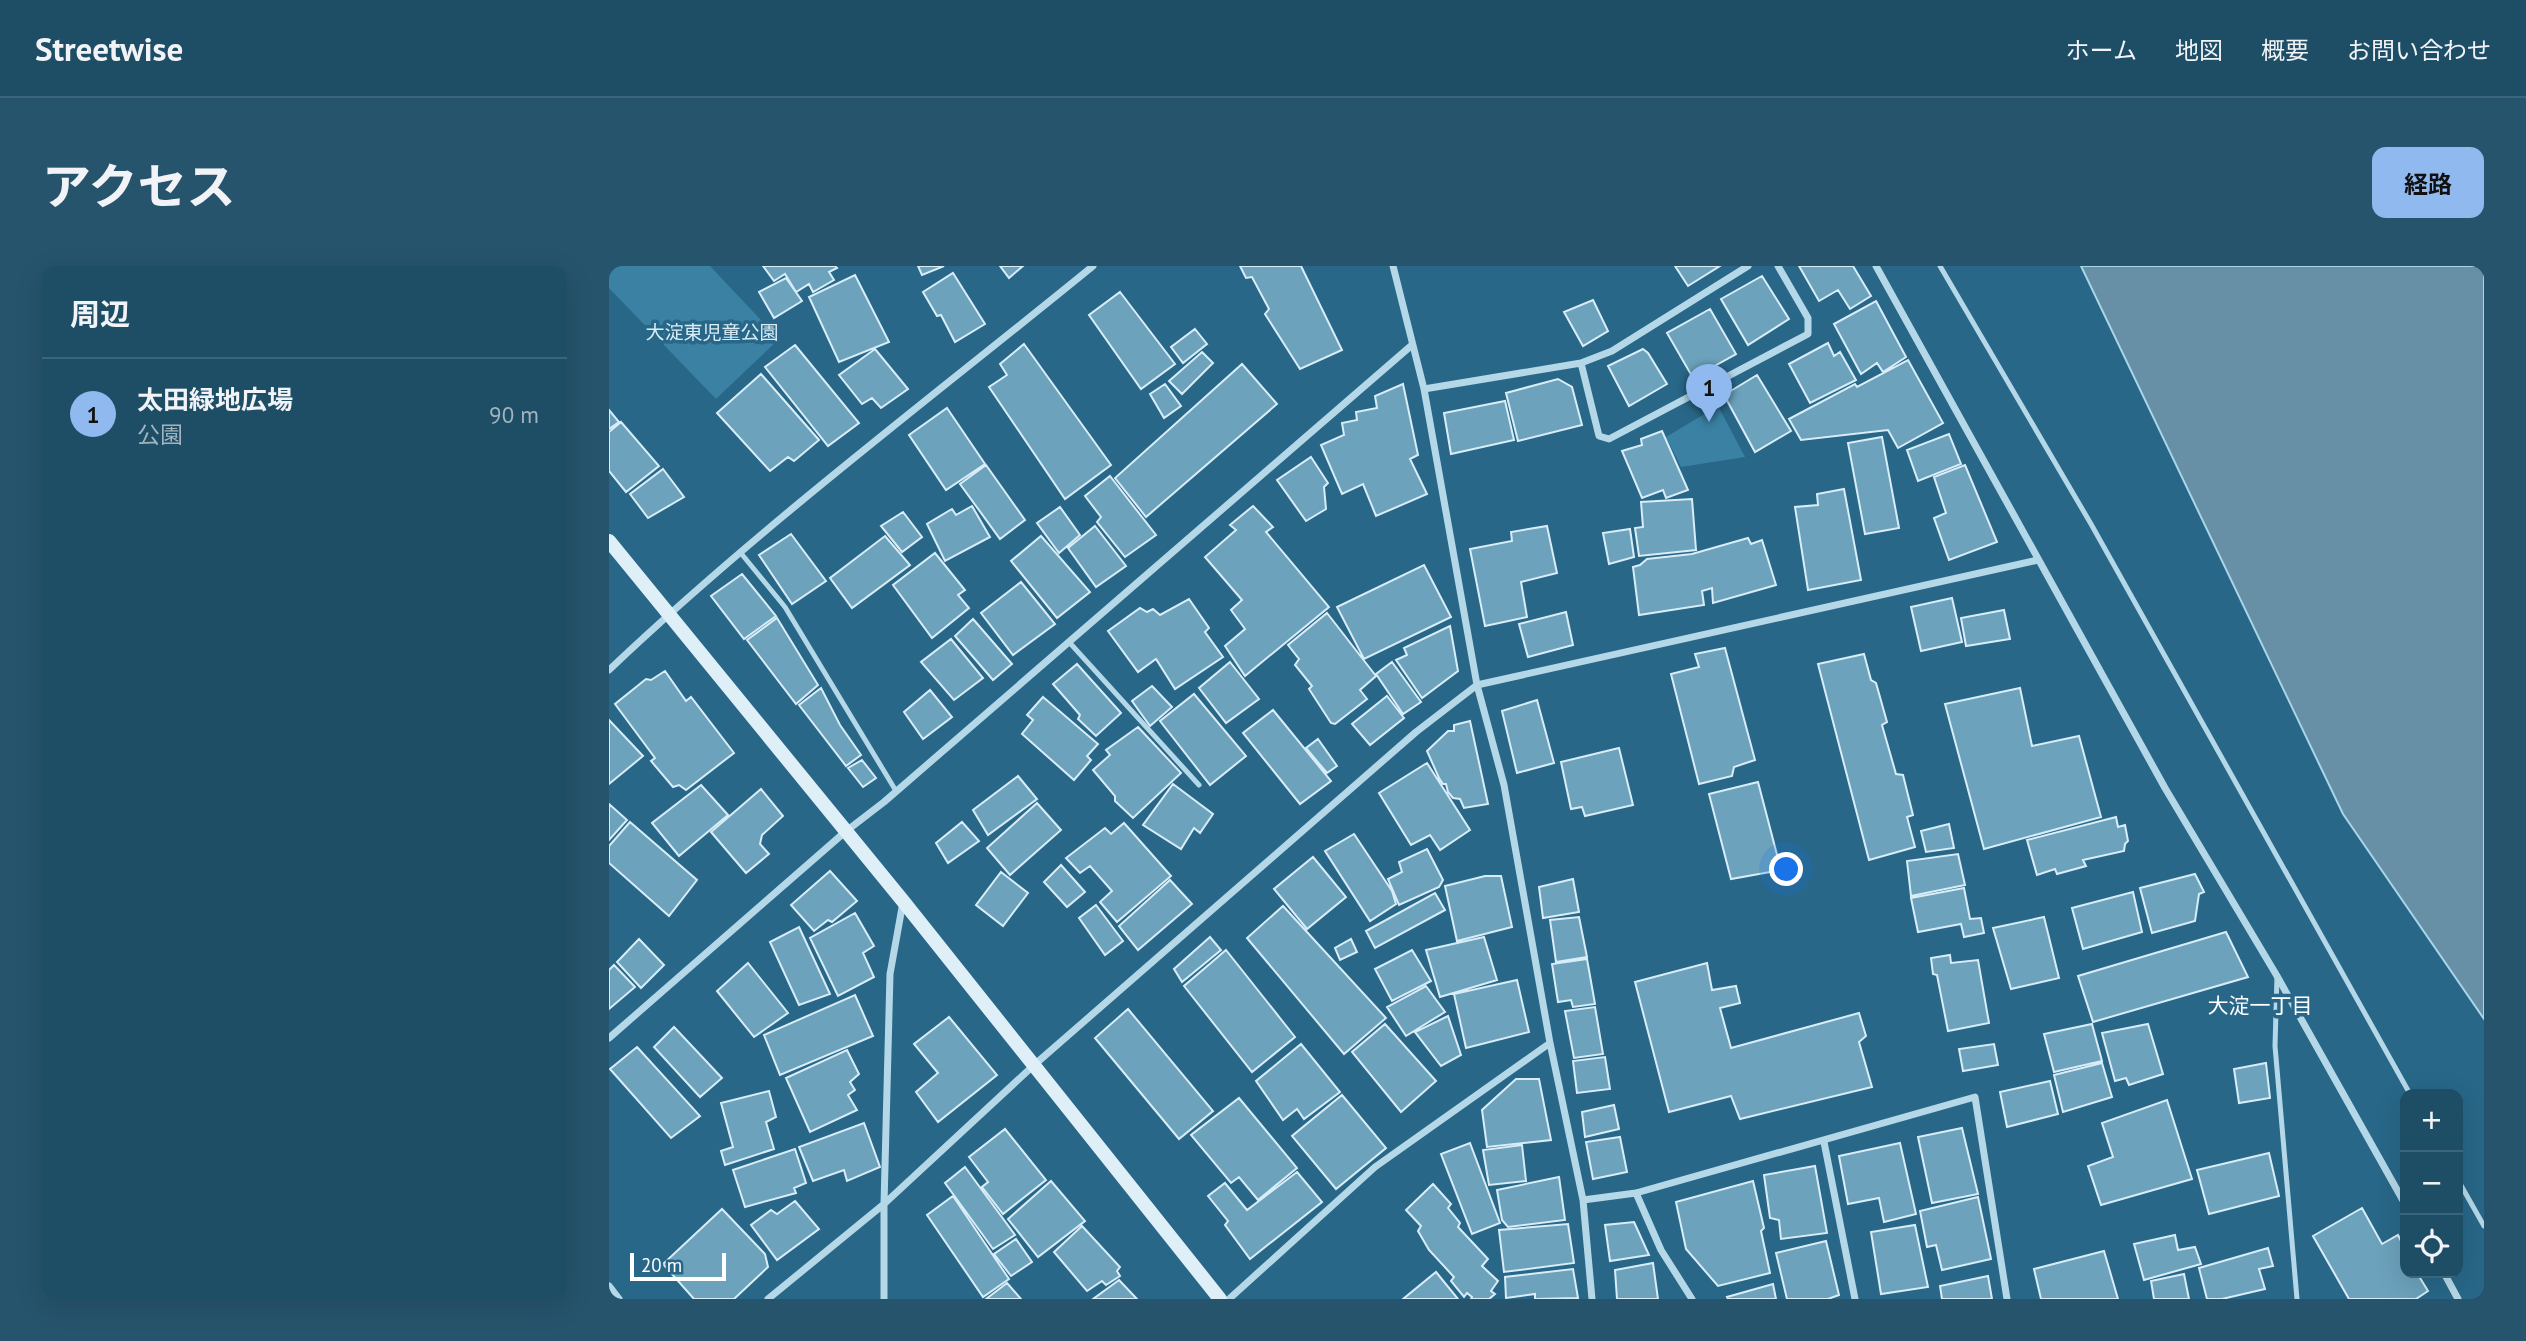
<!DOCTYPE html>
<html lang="ja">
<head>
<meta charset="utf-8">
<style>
	:root { --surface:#1e4d66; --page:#26546c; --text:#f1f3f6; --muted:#a1b4bf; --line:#3c647a; --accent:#90b9f0 }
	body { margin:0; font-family:"PT Sans","Noto Sans JP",sans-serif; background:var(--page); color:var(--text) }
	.controls { position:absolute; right:21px; bottom:21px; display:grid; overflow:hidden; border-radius:14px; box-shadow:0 7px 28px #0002 }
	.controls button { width:63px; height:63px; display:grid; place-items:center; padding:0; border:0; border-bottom:2px solid var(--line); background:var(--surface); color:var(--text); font:35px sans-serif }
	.scale { position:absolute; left:21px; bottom:18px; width:96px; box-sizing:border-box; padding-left:7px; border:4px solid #fff; border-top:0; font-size:19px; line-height:24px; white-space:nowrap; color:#fff; -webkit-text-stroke:5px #286788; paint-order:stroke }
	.you { position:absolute; left:1178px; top:604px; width:24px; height:24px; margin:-18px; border:5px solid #fff; border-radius:50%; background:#1a73e8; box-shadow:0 0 0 10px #1a73e833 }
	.badge { display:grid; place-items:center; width:46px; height:46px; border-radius:50%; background:var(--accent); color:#111; font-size:23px; font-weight:700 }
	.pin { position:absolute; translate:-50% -58px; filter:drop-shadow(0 2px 4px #0008) }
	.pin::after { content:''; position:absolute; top:37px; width:24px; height:21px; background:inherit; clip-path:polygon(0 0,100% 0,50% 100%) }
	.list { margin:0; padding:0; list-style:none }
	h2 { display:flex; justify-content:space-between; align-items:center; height:91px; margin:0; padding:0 28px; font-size:30px }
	h2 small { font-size:23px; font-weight:400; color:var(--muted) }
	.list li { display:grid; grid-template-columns:46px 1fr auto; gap:21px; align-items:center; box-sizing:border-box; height:112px; padding:0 28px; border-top:2px solid var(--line) }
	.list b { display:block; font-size:26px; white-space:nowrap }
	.list p { margin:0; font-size:23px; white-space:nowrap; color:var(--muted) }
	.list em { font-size:23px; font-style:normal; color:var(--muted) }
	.icon { flex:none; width:38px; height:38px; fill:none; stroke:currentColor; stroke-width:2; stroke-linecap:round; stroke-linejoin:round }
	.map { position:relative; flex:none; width:1875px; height:1033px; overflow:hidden; border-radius:14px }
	header { display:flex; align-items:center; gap:42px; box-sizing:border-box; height:98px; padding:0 35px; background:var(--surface); border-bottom:2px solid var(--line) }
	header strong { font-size:33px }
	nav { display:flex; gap:38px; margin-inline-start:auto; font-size:24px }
	.intro { display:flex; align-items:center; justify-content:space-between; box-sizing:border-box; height:168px; padding:0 42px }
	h1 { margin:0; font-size:49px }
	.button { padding:18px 32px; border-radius:14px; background:var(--accent); color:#111; font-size:24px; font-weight:700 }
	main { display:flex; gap:42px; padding:0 42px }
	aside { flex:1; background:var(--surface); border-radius:14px; box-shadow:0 7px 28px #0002 }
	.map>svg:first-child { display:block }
	.green { fill:#3a81a3 }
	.water { fill:#6790a6; stroke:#a9d5e9; stroke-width:2 }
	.building { fill:#6ca2bc; stroke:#d8edf7; stroke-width:2 }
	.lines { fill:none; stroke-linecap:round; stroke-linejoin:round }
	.lane { stroke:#b5d8e8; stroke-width:5 }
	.street { stroke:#b5d8e8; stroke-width:7 }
	.secondary { stroke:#dfeff7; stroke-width:14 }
	.labels { text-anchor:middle; stroke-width:7; stroke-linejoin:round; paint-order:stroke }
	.park-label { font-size:19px; fill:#d8edf7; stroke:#286788 }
	.neighbourhood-label { font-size:21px; fill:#fff; stroke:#286788 }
</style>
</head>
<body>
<header>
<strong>Streetwise</strong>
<nav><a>ホーム</a><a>地図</a><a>概要</a><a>お問い合わせ</a></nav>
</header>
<div class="intro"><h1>アクセス</h1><a class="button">経路</a></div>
<main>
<aside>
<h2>周辺<small></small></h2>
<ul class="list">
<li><span class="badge">1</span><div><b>太田緑地広場</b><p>公園</p></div><em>90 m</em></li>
</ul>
</aside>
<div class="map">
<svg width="1875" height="1033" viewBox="0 0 1875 1033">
	<rect width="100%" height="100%" fill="#286788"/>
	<!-- green -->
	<path class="green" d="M0 0H101L170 73 107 133 0 22Z
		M1109 140 1136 191 1072 201 1057 171Z"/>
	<!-- water -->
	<path class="water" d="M1472 0H1875V753L1734 548Z"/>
	<!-- building -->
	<path class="building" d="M154 0H226L228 2 220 6 225 14 204 26 200 18 187 26 176 8 165 15Z
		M309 0H335L313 9Z
		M391 0H414L400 12Z
		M631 0H692L733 84 691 103 656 48 660 43 643 11 637 12Z
		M1066 0H1111L1079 20Z
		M1190 0H1244L1262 30 1241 43 1229 24 1210 35Z
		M344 7 376 58 346 76 332 49 328 50 314 26Z
		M246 9 280 76 230 96 200 31Z
		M1153 10 1180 53 1139 79 1112 33Z
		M177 12 193 35 165 52 150 26Z
		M511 26 566 98 532 123 480 49Z
		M984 34 999 65 974 80 955 46Z
		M1267 35 1297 91 1274 106 1268 97 1252 108 1225 58Z
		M1101 43 1127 88 1084 112 1058 67Z
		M586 63 598 78 574 97 562 81Z
		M1219 77 1225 90 1231 86 1247 114 1201 137 1180 98Z
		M415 78 502 199 456 233 380 121 398 109 391 98Z
		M186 79 250 157 219 180 156 101Z
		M266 83 299 123 272 142 263 132 253 138 230 109Z
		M1034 83 1039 87 1058 118 1020 140 999 100Z
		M593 86 604 97 573 128 560 115Z
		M1299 94 1334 157 1289 182 1279 164 1192 174 1180 153 1246 118 1248 121Z
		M633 98 668 138 537 251 506 212Z
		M152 108 210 174 185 195 179 191 161 205 108 147Z
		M1148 109 1182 165 1146 186 1115 129Z
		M949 113 963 121 973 159 909 175 897 127Z
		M556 118 572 140 555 152 541 128Z
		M794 118 809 189 801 193 818 228 767 250 754 218 733 228 712 179 735 169 733 157 748 154 747 146 768 142 766 130Z
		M896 135 905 174 842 188 835 147Z
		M338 142 376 198 337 224 300 169Z
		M0 144 10 156 0 163Z
		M12 156 50 200 17 226 0 205V166Z
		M1053 165 1079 224 1057 232 1054 224 1033 232 1013 185 1033 179 1032 173Z
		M1340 168 1352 198 1309 215 1298 184Z
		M1273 171 1290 262 1256 268 1239 177Z
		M702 191 719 217 715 221 717 243 697 255 668 214Z
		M377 199 416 254 391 273 351 218Z
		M1356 199 1388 276 1340 294 1325 252 1337 247 1325 211Z
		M54 203 75 231 39 252 21 228Z
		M501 210 547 269 516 291 488 256 492 251 476 230Z
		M1235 223 1252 314 1199 324 1186 241 1209 239 1208 228Z
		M1083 233 1087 284 1030 290 1026 262 1034 261 1032 236Z
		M363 240 381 271 336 295 318 258 343 243 347 249Z
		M644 240 664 261 657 266 720 341 636 410 616 380 636 363 622 344 633 334 596 291 627 264 621 259Z
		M451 241 471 269 450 287 428 257Z
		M294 246 313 271 293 286 272 260Z
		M486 260 517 300 487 321 459 282Z
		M938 260 948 307 912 316 918 351 876 360 861 283 903 275 902 266Z
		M1021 263 1025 291 1000 298 994 267Z
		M182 268 217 315 183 338 150 289Z
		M276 270 301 299 243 342 221 312Z
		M432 270 481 326 448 352 402 295Z
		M1139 272 1142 278 1153 274 1167 319 1104 337 1103 322 1093 325 1095 339 1030 349 1024 301 1031 299 1038 293 1083 288Z
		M326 287 356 324 349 329 360 342 323 372 284 319Z
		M815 299 842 351 755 393 728 341Z
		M133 308 167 350 135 373 102 330Z
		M412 316 446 358 404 389 372 347Z
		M1343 332 1353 376 1312 385 1302 341Z
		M580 333 600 362 596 366 614 391 566 423 547 393 529 406 499 365 531 342 538 346 544 343 551 349Z
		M1395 344 1401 373 1357 380 1352 352Z
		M957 346 964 379 919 391 910 358Z
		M718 347 767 410 751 424 758 433 726 458 722 457 700 423 703 420 686 399 690 393 679 379Z
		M168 352 209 419 187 438 138 374Z
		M364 353 403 398 384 414 346 370Z
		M841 360 849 405 813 432 787 394 798 389 795 382Z
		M342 373 374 412 345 434 312 396Z
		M1116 382 1146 494 1125 501 1123 510 1090 518 1062 408 1090 401 1086 388Z
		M1255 388 1262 414 1267 417 1278 456 1273 459 1287 508 1294 509 1304 549 1298 551 1306 581 1260 594 1209 398Z
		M621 396 650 433 617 457 590 422Z
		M783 396 812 436 794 448 767 408Z
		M468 398 512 447 487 470 469 453 471 449 444 418Z
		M56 405 77 435 82 431 125 487 77 524 70 519 64 521 42 495 46 492 6 438 37 413 42 414Z
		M543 420 563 441 541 460 523 435Z
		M212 422 231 459 252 489 237 500 190 439Z
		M1411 422 1423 480 1470 470 1492 551 1375 583 1336 438Z
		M321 424 343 451 314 473 295 446Z
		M585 428 637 490 601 519 551 455Z
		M778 430 795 452 761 479 743 458Z
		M434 431 489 478 478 490 482 494 465 514 413 468 424 454 418 449Z
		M928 434 945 497 908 507 893 445Z
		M664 444 722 515 691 538 634 467Z
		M0 454 34 490 0 518Z
		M861 455 879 538 855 542 851 533 844 532 839 526 837 518H834L830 512 818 485 839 465H845V459Z
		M529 461 572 507 524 552 506 535V530L484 504 501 489 497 484Z
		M709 473 728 500 718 507 697 482Z
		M1010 482 1024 539 976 550 973 541 962 543 952 496Z
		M253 494 267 512 254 521 239 502Z
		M818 497 861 564 831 584 821 569 802 579 770 527Z
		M409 510 428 533 379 569 364 544Z
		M1149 516 1172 604 1122 613 1100 528Z
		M564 518 604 548 591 567 585 562 572 583 534 559Z
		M92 519 119 549 70 590 43 557Z
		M152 523 174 550 153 569 151 578 160 588 137 607 102 566Z
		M428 537 452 564 401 609 378 582Z
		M0 538 18 554 0 574Z
		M1507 551 1509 561 1516 559 1519 575 1516 578 1515 585 1474 594 1477 600 1448 608 1446 603 1428 609 1418 574Z
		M21 556 88 614 60 650 0 597V580Z
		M353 556 370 575 339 597 327 577Z
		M515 557 562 610 508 656 491 636 503 625 481 600 471 607 457 592 496 562 502 568Z
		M1340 558 1345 582 1317 586 1312 565Z
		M745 568 783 625 787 638 761 655 716 585Z
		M818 583 834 614 830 621 790 639 779 613 793 606 790 596Z
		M1349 588 1356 619 1302 630 1298 595Z
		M704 591 737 631 698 663 665 623Z
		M452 599 476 626 458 641 435 616Z
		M221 605 248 635 223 656 219 654 205 665 182 639Z
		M392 606 419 627 394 660 367 639Z
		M1586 608 1595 626 1590 628 1586 655 1543 667 1531 622Z
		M876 610H892L903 661 848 675 836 620Z
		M964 613 970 646 934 652 930 621Z
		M561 614 583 638 529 684 510 660Z
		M1355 622 1361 653 1372 652 1375 667 1355 671 1352 658 1309 666 1302 632Z
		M1524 626 1533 666 1474 683 1463 642Z
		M826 627 836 644 766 682 757 665Z
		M487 639 514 675 496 689 470 652Z
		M674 640 777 752 735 788 638 672Z
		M246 647 265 680 254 687 265 711 229 730 201 672Z
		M970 651 978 691 947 696 941 654Z
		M1435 651 1450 712 1402 723 1384 662Z
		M190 661 221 728 190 739 161 676Z
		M1617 666 1639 711 1484 756 1469 710Z
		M601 671 612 684 573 716 565 703Z
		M875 671 888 714 831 731 817 684Z
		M30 673 55 699 32 722 8 696Z
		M742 673 748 686 731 694 726 682Z
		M617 684 686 771 643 806 575 720Z
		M803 684 822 715 783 735 766 703Z
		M1341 689 1342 697 1369 694 1380 757 1339 765 1328 709 1324 708 1322 692Z
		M978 693 986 738 964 741 962 734 949 736 943 698Z
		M139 697 179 747 145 771 108 725Z
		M1098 697 1103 724 1127 720 1131 737 1111 742 1122 782 1250 747 1257 770 1250 776 1263 821 1131 853 1122 830 1060 846 1026 716Z
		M5 699 26 721 0 743V704Z
		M908 714 920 766 857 782 845 728Z
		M817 720 836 746 797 770 778 741Z
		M246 729 264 770 171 809 155 769Z
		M986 741 994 788 965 792 956 745Z
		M519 743 604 845 570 873 486 772Z
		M839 750 852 789 832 800 806 766Z
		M340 751 388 809 329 856 307 826 329 807 305 778Z
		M776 758 827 815 792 846 743 786Z
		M1483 758 1493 795 1445 806 1435 768Z
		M1539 758 1554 808 1520 819 1517 812 1506 815 1493 767Z
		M65 761 113 812 91 831 45 781Z
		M692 778 731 826 695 853 688 843 674 854 647 815Z
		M1385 778 1389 799 1354 805 1350 783Z
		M28 781 91 850 62 872 1 803Z
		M238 784 250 808 241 816 246 824 239 829 248 844 201 866 177 812Z
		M996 791 1001 823 968 827 964 795Z
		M1493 797 1503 831 1454 846 1445 809Z
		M1657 797 1661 832 1630 837 1625 803Z
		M907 813H930L942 874 878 881 873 844Z
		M1441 815 1449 848 1398 861 1391 826Z
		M160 825 167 851 157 856 165 883 116 899 112 885 124 881 112 837Z
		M733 829 777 882 727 923 683 870Z
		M630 832 688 902 649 934 630 911 622 917 582 869Z
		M1558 834 1583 913 1492 939 1479 900 1504 891 1493 857Z
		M1005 839 1010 863 976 871 973 846Z
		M255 857 271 901 238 915 235 904 204 915 190 881Z
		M1353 862 1369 928 1323 937 1309 871Z
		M396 863 437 914 394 948 373 921 379 916 360 891Z
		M1011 871 1018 906 984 913 977 876Z
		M861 877 891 957 863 968 832 888Z
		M1291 877 1307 948 1275 956 1270 932 1239 938 1230 890Z
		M913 879 917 915 880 919 874 884Z
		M186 883 197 917 185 922 187 927 136 941 124 904Z
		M1660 887 1670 930 1600 948 1588 904Z
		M1206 900 1218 967 1172 973 1170 954 1161 952 1155 909Z
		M356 901 406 969 384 983 336 917Z
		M688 906 713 936 641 993 616 959 619 955 599 930 616 917 638 944Z
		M950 911 956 954 899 961 893 954 888 924Z
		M442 915 476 955 429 991 399 953Z
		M1144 915 1155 962 1152 965 1161 1007 1109 1020 1077 983 1067 936Z
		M824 918 842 938 839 942 851 957 849 961 879 993 873 1000 889 1015 882 1025 886 1028 880 1033H862L863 1031 858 1027 855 1031 842 1015 845 1011 820 984 809 965 812 960 797 944Z
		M344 930 400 1013 374 1031 318 949Z
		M1369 931 1382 993 1333 1004 1327 979 1318 981 1311 945Z
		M186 935 210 963 168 994 142 959 162 944 168 948Z
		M1753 942 1773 978 1789 969 1796 983V1007H1808L1819 1025 1807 1033H1740L1704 970Z
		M113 943 156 988 159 1001 125 1033H85L54 998Z
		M1025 956 1040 989 1001 995 996 959Z
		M959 958 965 997 895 1006 890 964Z
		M1306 959 1319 1021 1272 1028 1262 966Z
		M473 960 511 1001 508 1005 511 1010 497 1019 493 1015 478 1025 445 986Z
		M1566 969 1569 984 1586 981 1592 998 1535 1014 1525 978Z
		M407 973 423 996 402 1010 385 988Z
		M1217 975 1230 1029 1219 1033H1178L1167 987Z
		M1659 982 1664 1000 1650 1003 1656 1023 1613 1033H1598L1590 1002Z
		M1495 985 1509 1033H1432L1425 1003Z
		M1044 997 1049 1033H1008L1006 1004Z
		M964 1003 969 1032 926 1033V1028L897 1032 896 1011Z
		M827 1006 849 1033H794Z
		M1575 1008 1580 1033H1545L1542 1015Z
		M1379 1010 1383 1033H1333L1331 1020Z
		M510 1014 528 1033H484Z
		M398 1017 412 1033H377Z
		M1164 1018 1167 1033H1119L1118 1031Z"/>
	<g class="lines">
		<!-- lane -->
		<path class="lane" d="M1331 0 1482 258 1801 828
			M131 286 176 341 287 525
			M460 376 590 519
			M1668 710 1666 780 1688 1033
			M1849 914 1875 960"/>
		<!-- street -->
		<path class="street" d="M784 0 815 123 868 419 895 519 941 777 974 934 983 1033
			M1267 0 1556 522 1668 710 1796 938
			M972 97 990 170 1000 173 1199 68V52L1169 0
			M815 123 972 97 1003 85 1139 0
			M0 404C153 259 321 133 484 0
			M0 772 236 566 275 536 803 79
			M1215 876 1246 1033
			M1027 927 1052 984 1083 1033
			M974 934 1027 927 1366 831 1398 1033
			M1835 1007 1849 1033
			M0 1020 10 1033
			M159 1033 275 938 424 800 807 466 868 419 1429 294
			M275 1033V938L281 708 294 636
			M620 1033 766 901 941 777"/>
		<!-- secondary -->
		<path class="secondary" d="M0 275 294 635 611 1033"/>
	</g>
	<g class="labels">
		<!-- park labels -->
		<g class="park-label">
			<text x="103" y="73">大淀東児童公園</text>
		</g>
		<!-- neighbourhood labels -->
		<g class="neighbourhood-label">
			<text x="1651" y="747">大淀一丁目</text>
		</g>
	</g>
</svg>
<div class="controls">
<button>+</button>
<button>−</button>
<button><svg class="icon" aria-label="locate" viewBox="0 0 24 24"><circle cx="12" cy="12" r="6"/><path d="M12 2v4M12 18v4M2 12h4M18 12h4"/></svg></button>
</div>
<div class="scale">20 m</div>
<div class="you"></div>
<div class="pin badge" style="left:1100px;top:156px">1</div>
</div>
</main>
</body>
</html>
